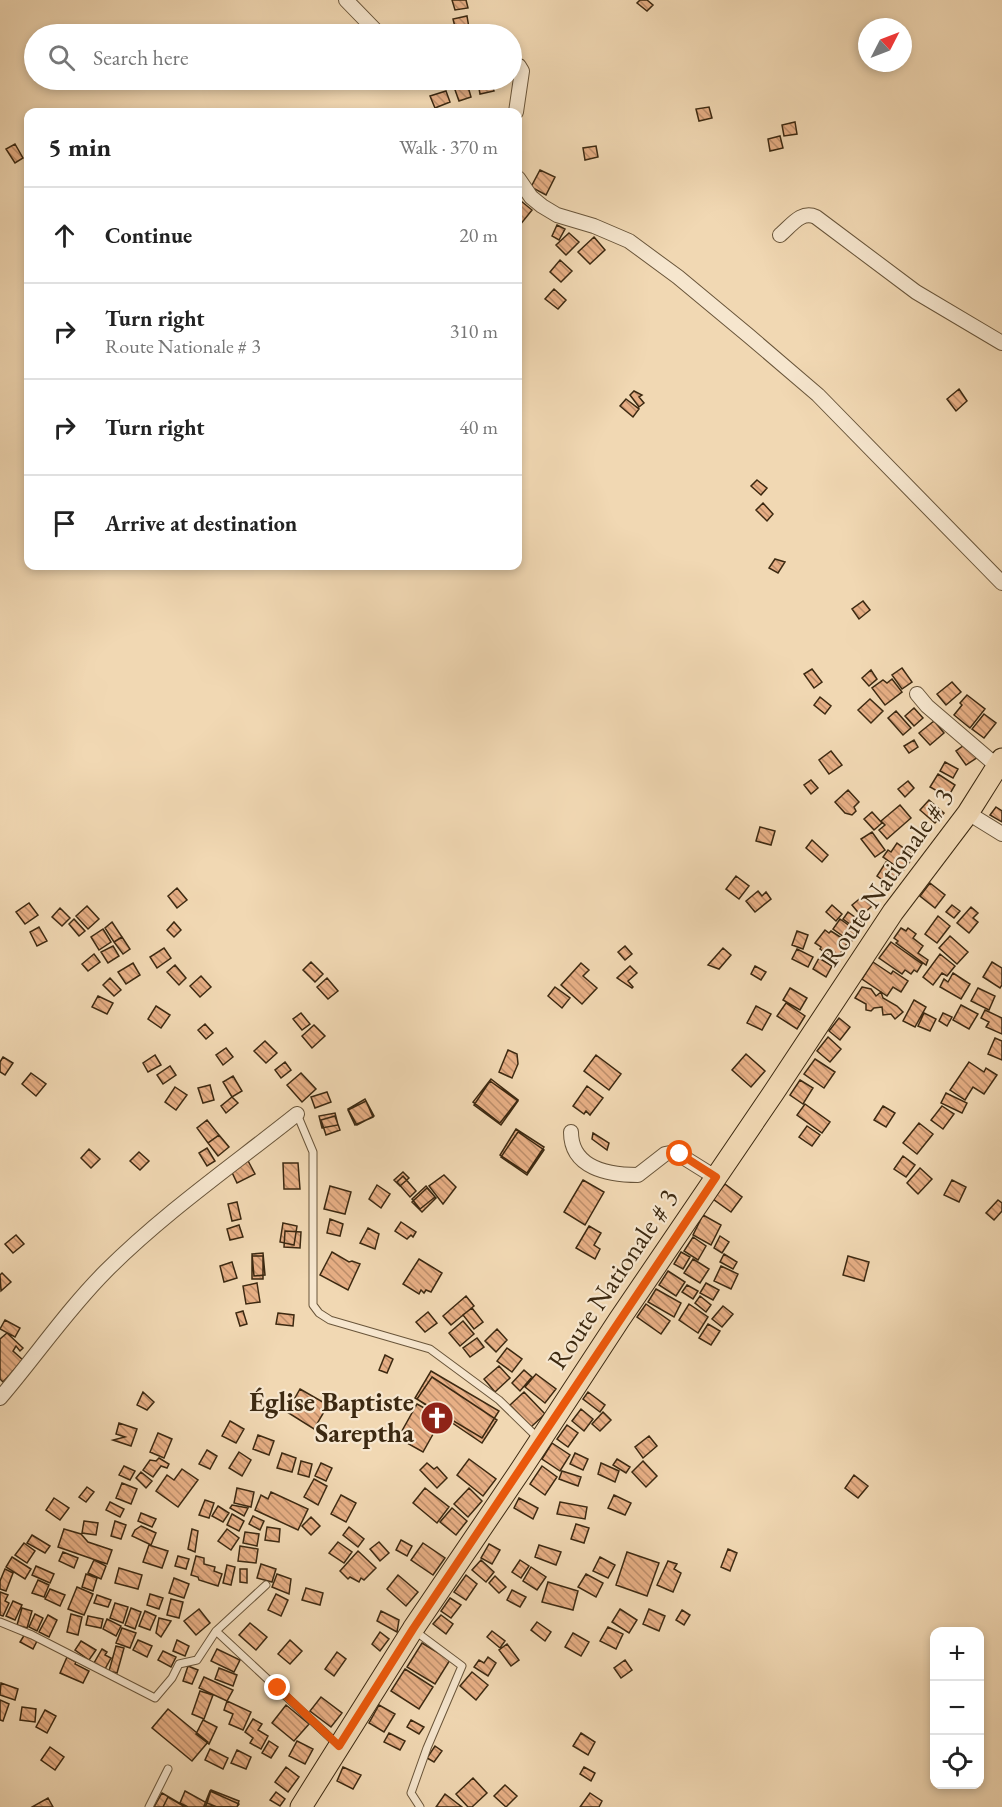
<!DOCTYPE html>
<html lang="en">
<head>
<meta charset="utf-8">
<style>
	:root { --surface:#fff; --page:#f2f2f2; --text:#222; --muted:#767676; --line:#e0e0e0 }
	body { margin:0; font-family:"EB Garamond",serif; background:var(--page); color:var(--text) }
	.controls { position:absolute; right:18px; bottom:18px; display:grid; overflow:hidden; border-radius:12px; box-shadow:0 3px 9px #0003 }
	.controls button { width:54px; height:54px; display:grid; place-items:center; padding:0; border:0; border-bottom:2px solid var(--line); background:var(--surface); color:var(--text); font:30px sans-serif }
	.compass { position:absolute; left:858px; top:18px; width:54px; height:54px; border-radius:50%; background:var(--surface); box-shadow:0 3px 9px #0003; rotate:48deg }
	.stop { position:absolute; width:18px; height:18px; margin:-14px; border:4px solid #ea580c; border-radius:50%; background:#fff }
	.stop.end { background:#ea580c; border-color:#fff; box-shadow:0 2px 6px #0008 }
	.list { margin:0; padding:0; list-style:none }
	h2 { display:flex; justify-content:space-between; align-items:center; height:78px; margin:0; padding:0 24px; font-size:26px }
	h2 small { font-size:20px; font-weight:400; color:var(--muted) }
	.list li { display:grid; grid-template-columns:39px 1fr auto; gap:18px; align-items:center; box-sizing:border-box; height:96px; padding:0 24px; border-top:2px solid var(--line) }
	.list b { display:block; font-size:22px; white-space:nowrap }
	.list p { margin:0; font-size:20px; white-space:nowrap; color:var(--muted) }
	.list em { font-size:20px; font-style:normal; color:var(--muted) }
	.icon { flex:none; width:33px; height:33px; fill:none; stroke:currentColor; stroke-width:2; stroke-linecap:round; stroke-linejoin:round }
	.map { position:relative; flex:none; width:1002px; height:1807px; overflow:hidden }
	.search { position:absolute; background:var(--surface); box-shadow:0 3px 9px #0003; left:24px; top:24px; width:498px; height:66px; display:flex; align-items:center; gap:15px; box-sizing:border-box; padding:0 21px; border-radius:33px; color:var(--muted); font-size:22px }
	.panel { position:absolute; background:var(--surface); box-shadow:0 3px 9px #0003; left:24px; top:108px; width:498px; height:462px; border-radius:12px }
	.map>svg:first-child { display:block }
	.building { fill:url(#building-back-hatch); stroke:#3c2911; stroke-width:1.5 }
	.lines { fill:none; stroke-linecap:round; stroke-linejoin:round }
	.lane-casing { stroke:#69553a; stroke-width:9 }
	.street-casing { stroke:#69553a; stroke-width:16 }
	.primary-casing { stroke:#3c2911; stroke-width:23 }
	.lane { stroke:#f6e6ce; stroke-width:7 }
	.street { stroke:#f6e6ce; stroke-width:14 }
	.primary { stroke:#f1d8b3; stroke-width:21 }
	.route { stroke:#ea580c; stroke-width:8 }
	.labels { text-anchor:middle; stroke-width:4.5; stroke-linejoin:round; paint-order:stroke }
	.street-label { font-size:27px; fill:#3c2911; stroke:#f6e6ce }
	.poi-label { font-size:27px; font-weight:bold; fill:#3c2911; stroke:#f6e6ce; text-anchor:end }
</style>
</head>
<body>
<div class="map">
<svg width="1002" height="1807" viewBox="0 0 1002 1807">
	<defs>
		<pattern id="building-back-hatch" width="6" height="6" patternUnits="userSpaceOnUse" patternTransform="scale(1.5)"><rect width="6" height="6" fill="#e7af85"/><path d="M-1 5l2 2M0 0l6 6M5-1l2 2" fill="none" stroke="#bc8e6b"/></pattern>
	</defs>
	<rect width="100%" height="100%" fill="#f1d8b3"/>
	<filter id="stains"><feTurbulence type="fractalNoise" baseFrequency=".00333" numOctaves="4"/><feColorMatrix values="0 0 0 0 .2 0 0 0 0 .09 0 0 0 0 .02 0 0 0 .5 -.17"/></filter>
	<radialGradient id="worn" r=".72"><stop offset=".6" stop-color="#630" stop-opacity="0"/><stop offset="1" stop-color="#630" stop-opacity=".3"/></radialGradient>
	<!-- building -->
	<path class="building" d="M452 0H466L468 8 455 10Z
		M640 0H647L653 5 647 11 637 3Z
		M467 16 469 28 456 31 453 19Z
		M491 80 494 91 480 94 478 83Z
		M467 83 471 97 459 101 454 87Z
		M446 91 450 102 435 108 430 96Z
		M709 107 712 118 699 121 696 109Z
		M795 122 797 134 784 136 782 125Z
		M780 136 783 148 770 151 768 139Z
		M15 144 23 158 15 163 6 149Z
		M596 146 598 157 585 160 583 148Z
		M540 170 555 177 546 195 531 187Z
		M521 201 532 210 520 225 518 223V205Z
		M557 225 565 229 559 240 552 236Z
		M569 233 579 242 566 255 556 245Z
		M594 237 605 250 590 264 578 252Z
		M560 260 572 271 561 282 550 272Z
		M554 289 566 300 558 309 545 299Z
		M959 389 967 401 956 411 947 399Z
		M634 391 642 395 639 397 644 403 639 407 630 395Z
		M626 399 639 409 633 417 620 406Z
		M757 480 767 488 761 495 751 486Z
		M763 503 773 514 767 521 756 510Z
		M775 559 785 562 778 573 769 568Z
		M863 601 870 610 859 619 852 609Z
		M902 668 912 682 902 689 892 675Z
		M812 669 822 682 814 688 804 674Z
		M871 670 877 679 869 686 862 678Z
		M892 679 902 692 885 705 872 688 883 680 887 683Z
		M952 682 961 692 946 705 937 694Z
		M967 695 985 709 970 728 954 715 962 705 960 703Z
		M820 697 831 706 825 714 814 705Z
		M870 699 883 711 871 723 858 710Z
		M914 708 923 718 914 726 905 716Z
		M896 711 911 728 903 735 888 718Z
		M984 714 996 723 984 738 972 729Z
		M934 721 944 733 930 745 919 733Z
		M914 740 918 747 909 753 904 746Z
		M967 743 978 757 966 765 956 751Z
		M831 751 842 765 829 774 819 760Z
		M945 762 958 769 953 778 940 771Z
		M938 774 955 785 948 797 930 787Z
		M811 780 818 788 811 794 804 785Z
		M908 781 914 788 905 797 898 789Z
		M848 790 859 802 854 807 856 811 852 815 845 813 835 802Z
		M929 800 944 813 935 823 920 810Z
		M900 805 911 818 887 839 879 830 885 825 881 821Z
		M996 807 1002 811V822L990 815Z
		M872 812 882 823 874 830 864 819Z
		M760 827 775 831 771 845 756 841Z
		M872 832 885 850 875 857 861 839Z
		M812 840 828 855 822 862 806 848Z
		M897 843 914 856 903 871 883 857 888 850 891 852Z
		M886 862 901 872 891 886 877 876Z
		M736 876 749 886 739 899 726 889Z
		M930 883 945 895 935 908 920 896Z
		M177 888 187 900 177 908 168 896Z
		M758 891 762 896 766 892 771 899 755 912 746 901Z
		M863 896 872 906 861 916 852 905Z
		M29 903 38 915 25 924 16 912Z
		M832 905 842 914 836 921 826 912Z
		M952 905 960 911 954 918 946 912Z
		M87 906 99 919 88 929 76 916Z
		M971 907 978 913 973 918 978 922 969 933 957 923Z
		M60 908 70 918 62 926 52 917Z
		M848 912 863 923 858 930 843 919Z
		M938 916 950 926 937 943 925 934Z
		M74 919 85 931 79 936 69 924Z
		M840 919 858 932 851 942 833 929Z
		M112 922 122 937 114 942 105 928Z
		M174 922 181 930 174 937 167 930Z
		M39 927 47 941 37 946 30 932Z
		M901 928 906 931 908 928 916 934 913 938 923 946 918 953 928 960 926 965 896 943 898 941 894 938Z
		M103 929 111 942 99 950 91 937Z
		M825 930 829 933 831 931 848 942 836 960 820 949 821 947 815 943Z
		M797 931 808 935 803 949 792 945Z
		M950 936 968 952 957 964 939 948Z
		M122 937 130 949 123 954 114 942Z
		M891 942 922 964 917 972 914 970 911 974 905 970 902 974 879 958Z
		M113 946 119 956 108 963 101 952Z
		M625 946 632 954 625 960 618 952Z
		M164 948 171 958 157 968 150 957Z
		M723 948 731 955 719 969 708 965Z
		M797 949 813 957 808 967 792 959Z
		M94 954 100 962 88 971 82 964Z
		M940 954 955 966 947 976 942 973 933 985 923 977Z
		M819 958 832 966 826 977 813 969Z
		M311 962 323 974 315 982 303 970Z
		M873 962 891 974 893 971 908 981 901 992 893 987 887 996 862 979Z
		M992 962 1002 968V985L1000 988 983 977Z
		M133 963 140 975 126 984 118 972Z
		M581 963 589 970 583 976 597 988 582 1004 561 985Z
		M175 965 186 978 179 985 167 972Z
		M630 966 637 973 628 981 633 987 632 988 617 978Z
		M755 966 766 972 761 980 751 974Z
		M953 973 970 984 961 999 940 987 944 979 948 982Z
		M201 976 211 987 200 997 190 986Z
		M110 978 121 990 114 996 103 985Z
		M327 978 338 991 328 999 317 987Z
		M555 987 570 998 562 1008 548 996Z
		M862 987 871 989 876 996 881 992 883 998 897 1006 903 1012 895 1019 891 1014 883 1015 882 1007 874 1008 871 1011 866 1010V1004L855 998Z
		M790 988 807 998 800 1010 783 1000Z
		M978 988 995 996 989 1010 971 1001Z
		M98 996 113 1003 107 1014 92 1007Z
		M914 1000 926 1007 915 1027 903 1021Z
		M786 1003 805 1016 797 1029 777 1016Z
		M961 1005 978 1014 969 1029 953 1020Z
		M156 1006 170 1015 161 1028 148 1019Z
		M756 1006 771 1014 762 1030 747 1023Z
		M985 1010 1002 1018V1034L986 1027 989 1022 981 1018Z
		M301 1013 310 1024 302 1030 293 1019Z
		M924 1013 936 1019 930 1031 918 1026Z
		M943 1013 952 1017 947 1026 939 1021Z
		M839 1018 850 1027 840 1040 829 1031Z
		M205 1024 213 1033 206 1039 198 1030Z
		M314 1025 325 1036 312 1048 302 1036Z
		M828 1037 841 1049 830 1062 817 1051Z
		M995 1038 1002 1041V1060L988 1054Z
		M265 1041 277 1053 266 1063 254 1051Z
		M226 1048 233 1057 223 1065 216 1055Z
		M508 1050 517 1054 518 1064 512 1078 499 1072Z
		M746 1054 765 1071 751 1087 732 1070Z
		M155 1055 161 1065 148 1072 143 1063Z
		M596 1055 621 1074 609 1090 584 1071Z
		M3 1057 13 1063 5 1075 0 1072V1062Z
		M815 1059 835 1072 824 1088 804 1074Z
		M285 1062 291 1070 281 1078 275 1070Z
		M969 1062 984 1072 986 1068 997 1075 984 1094 973 1087 965 1100 950 1090Z
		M170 1066 176 1075 163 1084 157 1075Z
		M31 1073 46 1084 36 1096 22 1084Z
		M301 1073 316 1089 302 1102 287 1085Z
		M233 1076 242 1091 232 1097 223 1082Z
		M491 1079 518 1100 500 1123 473 1102Z
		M800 1080 813 1088 803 1104 790 1095Z
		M490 1081 518 1101 501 1125 474 1105Z
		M210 1085 214 1100 203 1103 198 1088Z
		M587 1086 603 1098 590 1115 586 1111 584 1114 573 1106Z
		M175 1087 187 1095 176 1110 165 1102Z
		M327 1092 331 1102 315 1108 311 1097Z
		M946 1093 967 1103 962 1113 941 1103Z
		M232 1097 238 1103 226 1113 221 1106Z
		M365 1099 374 1116 357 1125 348 1109Z
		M366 1101 373 1117 355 1125 348 1110Z
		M805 1104 830 1122 822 1133 797 1115Z
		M883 1106 895 1113 886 1127 874 1120Z
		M942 1106 954 1114 943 1129 931 1120Z
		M335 1113 338 1125 322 1128 319 1116Z
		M335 1116 340 1130 326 1135 321 1120Z
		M207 1120 219 1135 208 1143 197 1128Z
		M919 1123 933 1134 917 1154 903 1143Z
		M807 1126 820 1135 812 1146 799 1137Z
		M516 1129 544 1147 527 1173 500 1155Z
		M518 1132 544 1150 527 1175 501 1157Z
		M593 1133 609 1143 607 1150 592 1139Z
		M219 1135 229 1147 218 1156 208 1143Z
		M207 1148 215 1161 207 1166 199 1153Z
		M89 1149 100 1159 91 1168 81 1158Z
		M139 1152 149 1161 140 1170 130 1161Z
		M903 1156 915 1165 906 1177 894 1169Z
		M246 1157 255 1174 237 1183 229 1166Z
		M283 1163H298L300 1189H284Z
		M920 1168 932 1179 918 1194 907 1183Z
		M403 1172 409 1178 400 1186 394 1180Z
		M444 1175 456 1187 443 1204 429 1186Z
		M403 1176 416 1191 410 1197 397 1182Z
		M583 1180 604 1192 585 1225 564 1212Z
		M952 1180 966 1187 959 1202 944 1195Z
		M725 1184 742 1197 731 1212 713 1199Z
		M377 1185 390 1194 381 1208 369 1199Z
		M330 1186 351 1192 345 1214 324 1209Z
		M426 1186 435 1197 420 1209 412 1199Z
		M427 1188 436 1198 422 1212 412 1202Z
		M998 1200 1002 1203V1211L994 1220 986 1213Z
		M237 1202 241 1219 232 1221 228 1204Z
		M703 1215 721 1225 711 1245 693 1235Z
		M330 1219 343 1224 340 1236 327 1233Z
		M401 1222 416 1232 413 1237 411 1235 407 1239 395 1231Z
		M283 1223 297 1226 294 1245 280 1242Z
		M239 1225 243 1237 230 1240 227 1229Z
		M589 1226 601 1233 594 1245 600 1249 595 1259 576 1248Z
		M368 1228 379 1234 375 1249 360 1243Z
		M285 1231 301 1232 300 1248 284 1247Z
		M16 1235 24 1244 13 1253 5 1244Z
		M720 1236 729 1242 722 1253 714 1248Z
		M693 1237 706 1246 698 1260 684 1251Z
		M332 1252 349 1262 352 1261 360 1264 348 1290 320 1275Z
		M681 1252 690 1257 683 1269 674 1264Z
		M263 1253 265 1275 254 1276 252 1254Z
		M724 1254 737 1262 733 1269 720 1262Z
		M252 1256H263V1279H252Z
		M848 1256 869 1262 864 1281 843 1275Z
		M419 1259 442 1273 431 1292 426 1290 424 1293 421 1290 419 1294 403 1284Z
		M693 1259 709 1269 700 1283 684 1273Z
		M232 1262 237 1278 224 1282 220 1266Z
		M721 1266 738 1274 731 1289 714 1281Z
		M668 1271 685 1282 676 1296 659 1285Z
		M2 1273 11 1282 1 1291 0 1275Z
		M257 1283 260 1302 246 1304 243 1286Z
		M706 1283 719 1290 713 1300 700 1293Z
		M687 1285 698 1291 693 1299 682 1292Z
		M656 1289 681 1303 674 1317 648 1302Z
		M466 1296 474 1306 451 1325 443 1316Z
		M700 1296 711 1305 706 1312 695 1303Z
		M646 1304 670 1321 661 1334 637 1317Z
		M689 1304 708 1317 698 1333 679 1320Z
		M723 1306 733 1314 722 1327 712 1319Z
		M472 1308 483 1322 474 1329 463 1315Z
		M243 1311 247 1324 240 1326 236 1313Z
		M428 1312 437 1323 425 1332 416 1322Z
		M278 1313 294 1315 293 1326 276 1324Z
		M5 1320 20 1328 15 1337 0 1329Z
		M463 1321 474 1334 460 1346 449 1333Z
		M708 1324 720 1331 711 1345 699 1338Z
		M497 1329 507 1340 496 1352 485 1341Z
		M7 1333 23 1348 20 1351 16 1346 13 1351 23 1360 3 1382 0 1379V1339Z
		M477 1338 484 1347 470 1357 463 1348Z
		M507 1348 522 1359 512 1372 497 1361Z
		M385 1355 393 1359 387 1373 379 1370Z
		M499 1366 510 1378 495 1392 484 1379Z
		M524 1370 532 1377 520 1391 512 1383Z
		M431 1371 499 1411 482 1438 415 1398Z
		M536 1374 556 1389 545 1403 525 1387Z
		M432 1377 497 1420 482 1443 417 1399Z
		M300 1389 328 1405 314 1429 287 1412Z
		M143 1392 154 1402 147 1410 137 1405Z
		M524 1392 545 1414 531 1427 510 1405Z
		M588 1392 605 1405 600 1412 583 1399Z
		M417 1404 442 1418 423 1452 398 1438Z
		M581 1409 593 1419 584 1431 572 1421Z
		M603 1412 611 1420 600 1431 592 1424Z
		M230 1421 244 1429 236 1443 222 1436Z
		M119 1423 137 1429 131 1446 113 1440 125 1437 116 1434Z
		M567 1425 578 1433 568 1447 557 1439Z
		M158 1433 172 1439 164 1458 150 1452Z
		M258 1435 274 1441 269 1455 253 1449Z
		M649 1436 657 1446 643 1458 635 1447Z
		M552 1443 570 1455 560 1471 542 1459Z
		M207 1450 217 1456 210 1469 199 1464Z
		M239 1452 251 1460 242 1476 229 1468Z
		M282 1453 296 1458 292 1472 277 1468Z
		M575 1453 588 1459 583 1470 570 1464Z
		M159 1458 169 1464 167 1468 161 1466 153 1477 143 1470 150 1460 156 1461Z
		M469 1459 496 1479 483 1496 457 1475Z
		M617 1459 630 1467 626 1473 613 1465Z
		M301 1461 312 1464 309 1477 298 1474Z
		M643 1461 657 1476 646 1487 632 1472Z
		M321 1463 332 1468 326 1481 315 1476Z
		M427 1463 434 1469 437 1467 447 1478 437 1488 420 1470Z
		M601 1463 619 1471 615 1482 598 1474Z
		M124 1466 135 1471 130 1480 119 1475Z
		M542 1466 557 1477 545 1495 530 1484Z
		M182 1469 198 1480 178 1507 156 1491 167 1475 174 1480Z
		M562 1471 581 1477 578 1486 559 1479Z
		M141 1472 152 1481 146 1488 136 1478Z
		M854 1475 868 1486 858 1498 845 1488Z
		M314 1479 327 1486 318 1505 304 1497Z
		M122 1483 137 1489 131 1504 116 1498Z
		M87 1487 94 1492 86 1502 79 1497Z
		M237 1488 254 1492 251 1507 234 1503Z
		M425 1488 449 1507 437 1523 413 1503Z
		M469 1488 482 1501 468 1517 454 1504Z
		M271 1492 308 1509 298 1530 255 1510 261 1495 268 1499Z
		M341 1495 356 1503 346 1522 331 1514Z
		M614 1495 631 1503 625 1515 608 1508Z
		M54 1498 69 1508 60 1520 46 1510Z
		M519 1498 538 1508 533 1519 514 1508Z
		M205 1500 214 1503 209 1518 199 1515Z
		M110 1502 124 1509 120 1517 106 1510Z
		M560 1502 587 1507 585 1519 557 1514Z
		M232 1505 248 1508 244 1516 230 1508Z
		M218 1506 229 1513 223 1522 212 1516Z
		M452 1508 467 1521 456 1535 440 1522Z
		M141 1513 156 1519 152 1527 138 1521Z
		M232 1514 244 1521 239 1531 227 1525Z
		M253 1516 264 1521 260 1530 249 1524Z
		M311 1517 320 1526 311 1535 302 1526Z
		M84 1521 98 1523 96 1535 82 1533Z
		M115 1521 126 1525 121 1539 111 1536Z
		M576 1524 589 1528 584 1543 571 1539Z
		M141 1526 156 1533 151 1545 132 1536 135 1530Z
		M267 1527 280 1529 279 1542 265 1540Z
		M349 1527 364 1539 358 1547 343 1535Z
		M64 1529 81 1534 88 1542 112 1550 107 1564 58 1547Z
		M192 1529 198 1531 195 1552 188 1549Z
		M227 1529 239 1538 231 1550 218 1541Z
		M245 1532 259 1534 257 1546 243 1543Z
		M32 1535 50 1546 45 1553 27 1543Z
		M401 1540 412 1546 407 1556 396 1550Z
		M338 1542 352 1552 344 1563 329 1553Z
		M379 1542 389 1553 380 1561 370 1549Z
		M24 1543 35 1551 27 1563 15 1555Z
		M423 1543 445 1558 433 1575 411 1560Z
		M489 1544 500 1550 492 1564 481 1558Z
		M149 1545 168 1551 162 1568 143 1562Z
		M539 1545 561 1552 556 1565 535 1557Z
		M240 1546 258 1549 256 1563 238 1561Z
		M728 1549 737 1553 730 1571 721 1567Z
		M358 1551 376 1568 364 1580 361 1578 359 1582 350 1577 348 1579 340 1571Z
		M63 1552 78 1558 74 1568 59 1561Z
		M627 1552 659 1563 647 1596 616 1585Z
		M178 1556 189 1559 186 1569 175 1566Z
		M196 1556 204 1558V1564L215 1567 214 1571 222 1574 218 1586 199 1580 198 1577 191 1575Z
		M12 1557 31 1569 25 1579 6 1567Z
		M600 1557 615 1565 608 1578 593 1571Z
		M94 1560 106 1566 101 1579 88 1573Z
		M481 1560 494 1572 486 1582 472 1570Z
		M520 1560 529 1566 521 1578 512 1572Z
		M668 1561 677 1564 674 1569 681 1573 673 1592 657 1585Z
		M261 1564 276 1569 272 1582 257 1578Z
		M227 1565 235 1567 231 1585 223 1583Z
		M36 1566 54 1574 50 1583 32 1575Z
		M531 1567 546 1577 537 1590 523 1581Z
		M119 1568 142 1575 138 1589 115 1583Z
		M5 1569 13 1573 6 1591 0 1589V1581Z
		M240 1569H247V1583L240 1582Z
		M86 1574 97 1578 93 1591 82 1587Z
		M277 1574 291 1579 289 1594 272 1587Z
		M586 1574 603 1583 596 1597 578 1587Z
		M398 1575 418 1592 406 1606 387 1589Z
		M466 1575 477 1584 466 1600 454 1592Z
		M495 1576 506 1587 499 1593 489 1583Z
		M174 1578 189 1584 184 1598 169 1593Z
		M38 1580 49 1585 44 1597 32 1593Z
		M548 1582 578 1591 573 1610 542 1602Z
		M77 1587 93 1594 84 1615 68 1609Z
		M306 1588 323 1593 320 1605 302 1600Z
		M50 1589 65 1595 60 1606 45 1599Z
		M512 1590 526 1597 520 1607 507 1600Z
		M0 1592 8 1595 5 1601 9 1603 3 1616 0 1615Z
		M150 1594 163 1598 159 1609 147 1605Z
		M276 1594 288 1600 281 1616 268 1610Z
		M97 1595 111 1600 108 1607 94 1603Z
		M450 1598 461 1605 451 1618 441 1611Z
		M171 1599 183 1602 179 1618 167 1615Z
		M13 1601 22 1605 15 1620 6 1616Z
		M115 1603 128 1607 123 1623 110 1618Z
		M22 1608 32 1611 27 1628 17 1625Z
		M131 1608 141 1612 135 1629 125 1625Z
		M199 1609 210 1623 196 1635 184 1621Z
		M620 1609 637 1620 629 1633 612 1622Z
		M649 1609 665 1616 659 1631 643 1624Z
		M682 1610 690 1615 684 1625 676 1620Z
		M145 1611 156 1616 150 1630 139 1626Z
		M381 1611 399 1620 397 1632 377 1621Z
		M35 1614 43 1618 37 1631 29 1627Z
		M71 1614 82 1617 78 1635 67 1632Z
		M48 1615 57 1620 49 1637 39 1632Z
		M441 1615 453 1624 446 1634 433 1624Z
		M88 1616 103 1619 101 1628 86 1625Z
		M159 1618 171 1621 161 1637 156 1633Z
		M107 1619 121 1626 116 1636 103 1629Z
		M537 1622 551 1632 545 1641 531 1630Z
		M250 1623 267 1637 256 1650 239 1635Z
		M608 1627 623 1634 616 1649 600 1641Z
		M122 1628 136 1633 130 1648 116 1643Z
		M492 1631 505 1641 500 1648 487 1637Z
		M380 1632 389 1639 380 1651 372 1644Z
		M573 1633 589 1642 581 1656 565 1647Z
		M25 1634 37 1641 33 1649 20 1642Z
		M138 1640 152 1646 147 1657 133 1650Z
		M177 1640 189 1646 185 1656 173 1651Z
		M290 1640 302 1651 290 1664 278 1654Z
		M81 1641 96 1650 89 1660 75 1650Z
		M422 1643 450 1660 435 1684 407 1667Z
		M507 1644 519 1660 511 1666 499 1650Z
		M116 1646 124 1648 117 1673 109 1671Z
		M102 1649 107 1652 105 1655 111 1658 105 1669 94 1663Z
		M217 1649 240 1660 234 1672 211 1661Z
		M163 1651 176 1657 171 1667 158 1660Z
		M337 1652 346 1659 334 1676 325 1669Z
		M67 1657 76 1662 75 1664 89 1671 83 1683 60 1673Z
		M488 1657 496 1663 488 1676 474 1667 479 1660 484 1663Z
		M625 1660 632 1670 621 1678 614 1668Z
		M188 1666 198 1670 192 1684 183 1681Z
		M219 1668 237 1675 233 1686 215 1679Z
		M405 1669 433 1687 419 1709 391 1691Z
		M472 1672 488 1685 476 1700 460 1686Z
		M204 1677 233 1690 227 1701 199 1688Z
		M1 1683 18 1689 15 1700 0 1695Z
		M200 1691 213 1695 204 1719 192 1714Z
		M321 1697 342 1713 331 1727 310 1711Z
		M0 1700 9 1704 3 1721 0 1720Z
		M227 1701 251 1712 243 1730 229 1724 233 1714 224 1710Z
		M286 1705 309 1724 294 1741 272 1723Z
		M379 1705 395 1714 384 1732 369 1723Z
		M22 1707 36 1709 35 1722 20 1720Z
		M168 1709 208 1742 192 1761 152 1728Z
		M45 1710 56 1716 47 1733 36 1727Z
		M253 1719 262 1724 258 1730 268 1736 261 1749 250 1743 253 1738 245 1732Z
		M203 1720 217 1727 209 1744 196 1734Z
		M411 1720 424 1727 419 1734 407 1727Z
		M389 1733 405 1741 400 1750 384 1742Z
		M581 1733 595 1742 588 1755 573 1746Z
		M269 1741 278 1747 271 1758 262 1753Z
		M297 1741 313 1749 305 1764 289 1756Z
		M435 1746 442 1751 434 1762 427 1758Z
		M50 1747 64 1757 55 1770 41 1760Z
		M210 1749 228 1758 223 1769 205 1760Z
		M237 1750 251 1757 246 1769 231 1763Z
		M286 1767 299 1777 288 1792 275 1782Z
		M343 1767 361 1775 353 1789 337 1781Z
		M584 1767 595 1773 591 1781 580 1774Z
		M473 1778 487 1793 472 1807H468L456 1794Z
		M505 1785 517 1796 506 1807 494 1796Z
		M211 1790 239 1801 237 1807H217L207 1803Z
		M185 1791 207 1803 205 1807H188L180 1803Z
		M210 1791 239 1804 237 1807 204 1806Z
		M276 1792 285 1799 280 1806 270 1800Z
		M162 1793 186 1807H154Z
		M590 1793 602 1801 599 1807H580Z
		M445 1794 462 1807H436Z
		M168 1797 185 1807H163Z
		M48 1798 53 1807H32Z"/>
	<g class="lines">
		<!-- lane casing -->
		<g class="lane-casing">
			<path id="lane" d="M297 1114 313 1152V1305L319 1313 330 1320 430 1349 499 1400 538 1438
				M0 1622 32 1635 155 1698 172 1678 179 1664 197 1660 216 1631 266 1585
				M216 1631 337 1744
				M415 1631 462 1666 427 1748 411 1793 420 1807
				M149 1807 168 1769"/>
		</g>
		<!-- street casing -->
		<g class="street-casing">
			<path id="street" d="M346 0 379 34
				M512 64 519 66 522 71 516 112
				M414 80 416 82H435L446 80
				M518 178 531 197 542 206 557 215 594 226 629 241 678 277 749 336 818 395 1002 583
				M780 235C791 226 801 210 816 217L916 292 1002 343
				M917 694 927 706 997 766
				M968 813 1002 834
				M571 1132C571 1168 608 1175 638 1175L665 1154 675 1152 715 1177
				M0 1398C36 1356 67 1310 106 1271 164 1213 233 1165 297 1114"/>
		</g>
		<!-- primary casing -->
		<g class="primary-casing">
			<path id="primary" d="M301 1807 413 1629 522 1468 619 1320 774 1092 893 912 968 813 1002 759"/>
		</g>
		<!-- lane -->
		<use href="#lane" class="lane"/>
		<!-- street -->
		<use href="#street" class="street"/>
		<!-- primary -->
		<use href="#primary" class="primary"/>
	</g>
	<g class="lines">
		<!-- route -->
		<path class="route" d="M278 1688 339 1746 413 1629 716 1177 680 1154"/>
	</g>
	<!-- icons -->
	<defs>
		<g id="church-disc" transform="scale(1.725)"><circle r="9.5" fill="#8f2418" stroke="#f6e6ce"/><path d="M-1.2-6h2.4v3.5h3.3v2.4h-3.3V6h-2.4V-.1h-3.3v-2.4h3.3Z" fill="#fff"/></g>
	</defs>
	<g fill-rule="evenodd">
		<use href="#church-disc" x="437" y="1418"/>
	</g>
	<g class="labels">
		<!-- street labels -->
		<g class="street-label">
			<text transform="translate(887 877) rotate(-55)" y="9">Route Nationale # 3</text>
			<text transform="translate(613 1279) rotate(-56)" y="9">Route Nationale # 3</text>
		</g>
		<!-- poi labels -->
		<g class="poi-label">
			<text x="414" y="1411">Église Baptiste<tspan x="414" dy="31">Sareptha</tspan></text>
		</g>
	</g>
	<rect width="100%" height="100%" filter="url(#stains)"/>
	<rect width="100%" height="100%" fill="url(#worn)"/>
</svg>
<div class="controls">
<button>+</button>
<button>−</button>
<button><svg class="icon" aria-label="locate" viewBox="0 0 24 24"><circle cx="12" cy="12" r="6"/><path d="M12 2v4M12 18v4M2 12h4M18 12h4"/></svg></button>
</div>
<svg class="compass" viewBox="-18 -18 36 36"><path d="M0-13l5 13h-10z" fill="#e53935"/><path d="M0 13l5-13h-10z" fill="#767676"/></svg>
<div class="stop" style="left:680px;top:1154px"></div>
<div class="stop end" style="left:278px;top:1688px"></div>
<div class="search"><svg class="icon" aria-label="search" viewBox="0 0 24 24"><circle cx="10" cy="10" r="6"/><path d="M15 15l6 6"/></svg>Search here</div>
<section class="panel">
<h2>5 min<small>Walk · 370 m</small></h2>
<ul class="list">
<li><svg class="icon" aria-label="ahead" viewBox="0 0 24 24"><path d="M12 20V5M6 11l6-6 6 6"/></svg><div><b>Continue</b></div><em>20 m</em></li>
<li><svg class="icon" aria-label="right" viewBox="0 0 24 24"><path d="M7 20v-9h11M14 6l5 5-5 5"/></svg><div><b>Turn right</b><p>Route Nationale # 3</p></div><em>310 m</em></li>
<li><svg class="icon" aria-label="right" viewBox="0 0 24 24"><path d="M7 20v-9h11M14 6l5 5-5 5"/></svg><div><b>Turn right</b></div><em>40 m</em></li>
<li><svg class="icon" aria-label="arrive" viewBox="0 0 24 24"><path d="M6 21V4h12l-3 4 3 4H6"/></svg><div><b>Arrive at destination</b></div></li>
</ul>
</section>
</div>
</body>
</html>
